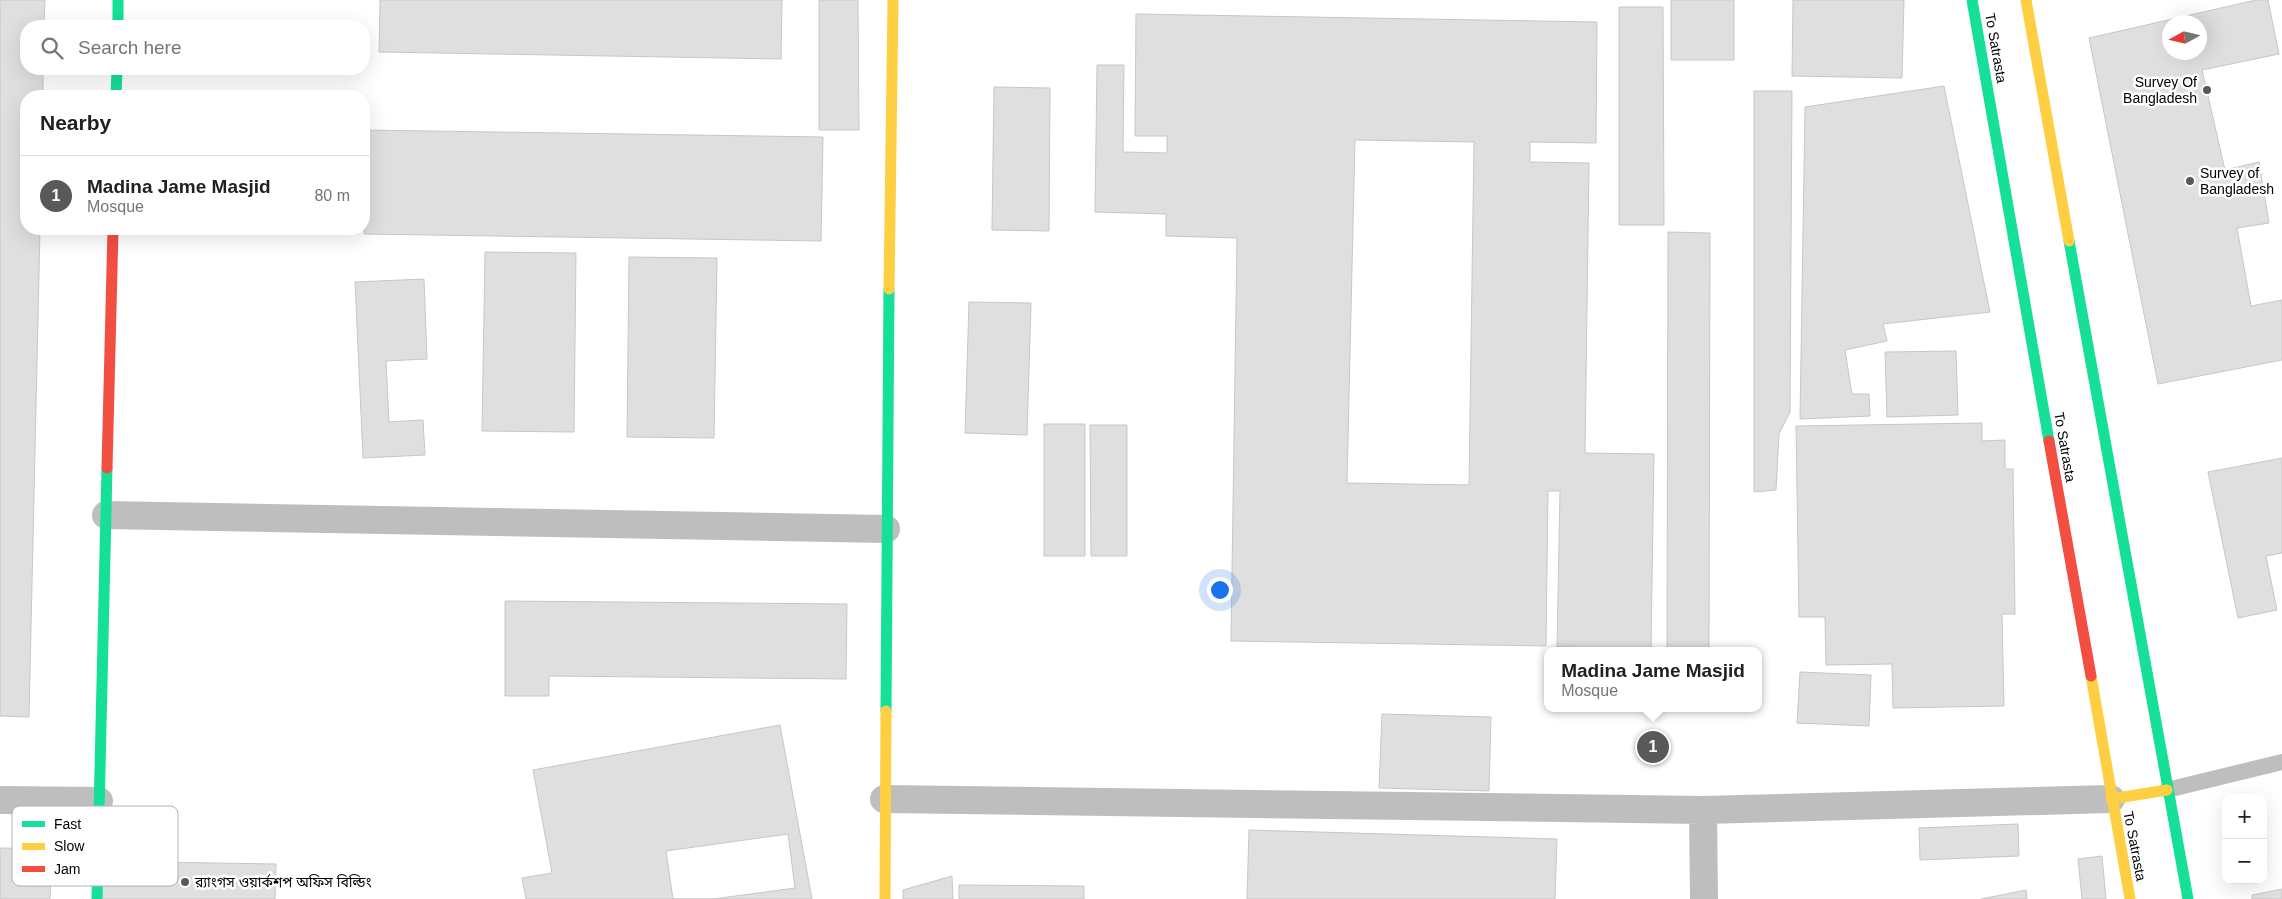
<!DOCTYPE html>
<html lang="en">
<head>
<meta charset="utf-8">
<style>
	:root { --surface:#fff; --page:#f2f2f2; --text:#202124; --muted:#757577; --line:#e0e0e0; --accent:#595959 }
	body { margin:0; font-family:Arial,"Noto Sans Bengali",sans-serif; background:var(--page); color:var(--text) }
	.controls { position:absolute; right:15px; bottom:15px; display:grid; overflow:hidden; border-radius:10px; box-shadow:0 5px 20px #0002 }
	.controls button { width:45px; height:45px; display:grid; place-items:center; padding:0; border:0; border-bottom:1px solid var(--line); background:var(--surface); color:var(--text); font:25px sans-serif }
	.compass { position:absolute; left:2162px; top:15px; width:45px; height:45px; border-radius:50%; background:var(--surface); box-shadow:0 5px 20px #0002; rotate:262deg }
	.you { position:absolute; left:1219px; top:589px; width:18px; height:18px; margin:-12px; border:4px solid #fff; border-radius:50%; background:#1a73e8; box-shadow:0 0 0 8px #1a73e833 }
	.badge { display:grid; place-items:center; width:32px; height:32px; border-radius:50%; background:var(--accent); color:#fff; font-size:16px; font-weight:700 }
	.pin { position:absolute; translate:-50% -50%; border:2px solid #fff; box-shadow:0 1px 5px #0006 }
	.popup { position:absolute; left:1544px; top:647px; width:218px; height:65px; box-sizing:border-box; display:grid; place-content:center; border-radius:10px; background:var(--surface); filter:drop-shadow(0 1px 4px #0005); font-size:16px; white-space:nowrap; color:var(--muted) }
	.popup b { font-size:19px; color:var(--text) }
	.popup::after { content:''; position:absolute; left:50%; top:100%; margin-left:-10px; border:10px solid transparent; border-top-color:var(--surface) }
	.list { margin:0; padding:0; list-style:none }
	h2 { display:flex; justify-content:space-between; align-items:center; height:65px; margin:0; padding:0 20px; font-size:21px }
	h2 small { font-size:16px; font-weight:400; color:var(--muted) }
	.list li { display:grid; grid-template-columns:32px 1fr auto; gap:15px; align-items:center; box-sizing:border-box; height:80px; padding:0 20px; border-top:1px solid var(--line) }
	.list b { display:block; font-size:19px; white-space:nowrap }
	.list p { margin:0; font-size:16px; white-space:nowrap; color:var(--muted) }
	.list em { font-size:16px; font-style:normal; color:var(--muted) }
	.icon { flex:none; width:28px; height:28px; fill:none; stroke:currentColor; stroke-width:2; stroke-linecap:round; stroke-linejoin:round }
	.map { position:relative; flex:none; width:2282px; height:899px; overflow:hidden }
	.search { position:absolute; background:var(--surface); box-shadow:0 5px 20px #0002; left:20px; top:20px; width:350px; height:55px; display:flex; align-items:center; gap:12px; box-sizing:border-box; padding:0 18px; border-radius:20px; color:var(--muted); font-size:19px }
	.panel { position:absolute; background:var(--surface); box-shadow:0 5px 20px #0002; left:20px; top:90px; width:350px; height:145px; border-radius:20px }
	.map>svg:first-child { display:block }
	.building { fill:#dfdfdf; stroke:#c7c7c7; fill-rule:evenodd }
	.lines { fill:none; stroke-linecap:round; stroke-linejoin:round }
	.lane { stroke:#bebebe; stroke-width:16 }
	.street { stroke:#bebebe; stroke-width:28 }
	.fast { stroke:#16e098; stroke-width:11 }
	.slow { stroke:#ffcf43; stroke-width:11 }
	.jam { stroke:#f24e42; stroke-width:11 }
	.poi-dot { fill:#595959; stroke:#fff; stroke-width:2 }
	.labels { text-anchor:middle; stroke-width:5; stroke-linejoin:round; paint-order:stroke }
	.street-label { font-size:14px; fill:#000; stroke:#fff }
	.poi-label { font-size:14px; fill:#000; stroke:#fff; text-anchor:start }
	.key { fill:#fff; stroke:#b2b2b2; stroke-width:1 }
	.key-label { font-size:14px; fill:#000 }
</style>
</head>
<body>
<div class="map">
<svg width="2282" height="899" viewBox="0 0 2282 899">
	<rect width="100%" height="100%" fill="#fff"/>
	<!-- building -->
	<path class="building" d="M0 0H45L44 26H26V69H43V96H26V229H40L29 717 0 716Z
		M380 0H782L781 59 379 52Z
		M819 0H858L859 130H819Z
		M1671 0H1734V60H1671Z
		M1793 0H1904L1902 78 1792 76Z
		M2256 0H2268L2279 54 2202 70 2225 170 2259 162 2269 223 2237 228 2251 306 2282 300V360L2158 384 2089 38ZM2170 22H2200V52H2170Z
		M1619 7H1663L1664 225H1619Z
		M1136 14 1597 22 1596 143 1530 142V162L1589 163 1585 453 1654 454 1651 649 1557 647 1560 491H1548L1546 646 1231 641 1237 238 1166 236V214L1095 212 1097 65H1124L1123 152 1167 153V136H1135ZM1355 140 1474 142 1469 485 1347 483Z
		M1944 86 1990 312 1883 324 1887 341 1845 350 1852 394H1869L1870 416 1800 419 1805 107Z
		M994 87 1050 88 1049 231 992 230Z
		M1754 91H1792L1790 412 1779 434 1776 490 1754 492Z
		M365 130 823 137 821 241 364 234Z
		M223 229H289V230H223Z
		M1668 232 1710 233 1709 649 1667 648Z
		M485 252 576 253 574 432 482 431Z
		M629 257 717 258 714 438 627 437Z
		M424 279 427 359 386 361 389 422 423 420 425 455 363 458 355 282Z
		M969 302 1031 303 1027 435 965 433Z
		M1956 351 1958 415 1887 417 1885 352Z
		M1982 423V441L2005 440V469H2013L2015 614H2002L2004 706 1893 708 1892 664 1826 665 1825 617H1799L1796 426Z
		M1044 424H1085V556H1044Z
		M1090 425H1127V556H1091Z
		M2282 458V553L2266 556 2277 610 2238 618 2208 472Z
		M505 601 847 604 846 679 549 676V696H505Z
		M1800 672 1871 675 1869 726 1797 723Z
		M1382 714 1491 717 1489 791 1379 788Z
		M780 725 812 899H526L522 878 552 873 533 770Z
		M2018 824 2019 856 1920 860 1919 828Z
		M1249 830 1557 839 1555 899H1247Z
		M788 834 795 888 713 899H673L666 851Z
		M0 848 52 849 50 899H0Z
		M2102 856 2106 899H2082L2078 859Z
		M95 861 276 864 275 899H94Z
		M952 876 953 899H903V890Z
		M959 885 1084 886V899H959Z
		M2282 889V899H2252V895Z
		M2026 890 2027 899H1981Z"/>
	<g class="lines">
		<!-- lane -->
		<path class="lane" d="M2167 790 2282 762"/>
		<!-- street -->
		<path class="street" d="M106 515 886 529
			M884 799 1703 810 2111 799
			M0 800 99 801
			M1703 810 1704 899"/>
		<!-- fast -->
		<path class="fast" d="M118 0V26
			M1972 0 2049 441
			M116 96 117 69
			M2069 241 2188 899
			M886 711 889 289
			M97 899 107 468"/>
		<!-- slow -->
		<path class="slow" d="M2026 0 2069 241
			M889 289 893 0
			M2091 676 2130 899
			M2111 799 2167 790
			M885 899 886 711"/>
		<!-- jam -->
		<path class="jam" d="M2049 441 2091 676
			M107 468 113 229"/>
	</g>
	<!-- markers -->
	<g class="poi-dot">
		<circle cx="2207" cy="90" r="5"/>
		<circle cx="2190" cy="181" r="5"/>
		<circle cx="185" cy="882" r="5"/>
	</g>
	<g class="labels">
		<!-- street labels -->
		<g class="street-label">
			<text transform="translate(1996 48) rotate(80)" y="5">To Satrasta</text>
			<text transform="translate(2065 447) rotate(80)" y="5">To Satrasta</text>
			<text transform="translate(2135 846) rotate(79)" y="5">To Satrasta</text>
		</g>
		<!-- poi labels -->
		<g class="poi-label">
			<text x="2197" y="87" text-anchor="end">Survey Of<tspan x="2197" dy="16">Bangladesh</tspan></text>
			<text x="2200" y="178">Survey of<tspan x="2200" dy="16">Bangladesh</tspan></text>
			<text x="195" y="887">র‍্যাংগস ওয়ার্কশপ অফিস বিল্ডিং</text>
		</g>
	</g>
	<!-- legend -->
	<rect x="12" y="806" width="166" height="80" rx="8" class="key"/>
	<rect x="22" y="821" width="23" height="6" fill="#16e098"/>
	<rect x="22" y="843" width="23" height="7" fill="#ffcf43"/>
	<rect x="22" y="866" width="23" height="6" fill="#f24e42"/>
	<g class="key-label">
		<text x="54" y="829">Fast</text>
		<text x="54" y="851">Slow</text>
		<text x="54" y="874">Jam</text>
	</g>
</svg>
<div class="controls">
<button>+</button>
<button>−</button>
</div>
<svg class="compass" viewBox="-18 -18 36 36"><path d="M0-13l5 13h-10z" fill="#e53935"/><path d="M0 13l5-13h-10z" fill="#757577"/></svg>
<div class="you"></div>
<div class="pin badge" style="left:1653px;top:747px">1</div>
<div class="popup"><b>Madina Jame Masjid</b>Mosque</div>
<div class="search"><svg class="icon" aria-label="search" viewBox="0 0 24 24"><circle cx="10" cy="10" r="6"/><path d="M15 15l6 6"/></svg>Search here</div>
<section class="panel">
<h2>Nearby<small></small></h2>
<ul class="list">
<li><span class="badge">1</span><div><b>Madina Jame Masjid</b><p>Mosque</p></div><em>80 m</em></li>
</ul>
</section>
</div>
</body>
</html>
